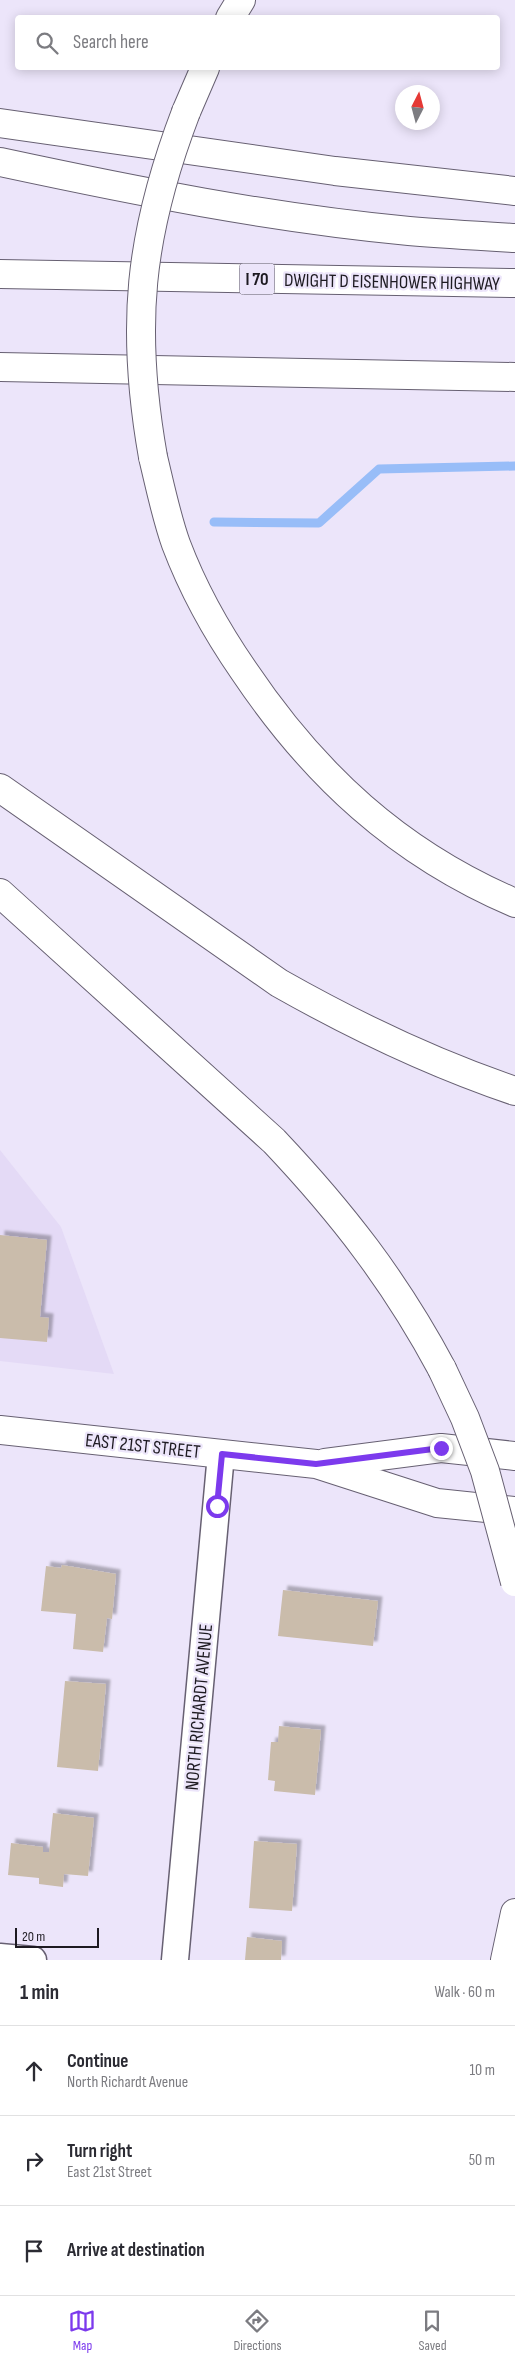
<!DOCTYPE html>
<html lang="en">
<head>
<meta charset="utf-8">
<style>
	:root { --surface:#fff; --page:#f7f7f7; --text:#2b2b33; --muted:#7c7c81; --line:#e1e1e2; --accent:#7c3aed }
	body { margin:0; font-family:"Sofia Sans Condensed",sans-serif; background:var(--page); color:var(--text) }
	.compass { position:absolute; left:395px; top:85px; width:45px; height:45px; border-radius:50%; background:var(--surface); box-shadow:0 2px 12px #0003; rotate:6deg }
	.scale { position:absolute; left:15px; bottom:12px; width:84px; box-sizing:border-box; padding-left:5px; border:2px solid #1d1a21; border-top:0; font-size:14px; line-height:18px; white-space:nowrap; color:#1d1a21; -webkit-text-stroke:4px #ece5fa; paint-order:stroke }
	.stop { position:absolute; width:15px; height:15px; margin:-11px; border:4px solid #7c3aed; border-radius:50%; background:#fff }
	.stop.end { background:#7c3aed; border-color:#fff; box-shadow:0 1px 5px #0008 }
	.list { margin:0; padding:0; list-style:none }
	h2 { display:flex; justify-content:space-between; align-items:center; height:65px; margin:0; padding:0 20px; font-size:21px }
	h2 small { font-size:16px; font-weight:400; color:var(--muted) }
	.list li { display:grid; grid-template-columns:32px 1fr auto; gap:15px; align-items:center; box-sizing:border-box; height:90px; padding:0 20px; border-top:1px solid var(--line) }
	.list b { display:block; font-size:19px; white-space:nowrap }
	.list p { margin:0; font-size:16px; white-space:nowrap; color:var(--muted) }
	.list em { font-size:16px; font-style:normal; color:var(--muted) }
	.icon { flex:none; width:28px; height:28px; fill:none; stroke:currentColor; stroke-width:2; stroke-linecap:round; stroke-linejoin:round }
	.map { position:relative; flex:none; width:515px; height:1960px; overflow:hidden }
	.search { position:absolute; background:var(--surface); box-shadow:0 2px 12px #0003; left:15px; right:15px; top:15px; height:55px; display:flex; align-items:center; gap:12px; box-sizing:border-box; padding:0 18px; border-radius:5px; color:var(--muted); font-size:19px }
	.sheet { height:335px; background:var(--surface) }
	nav { display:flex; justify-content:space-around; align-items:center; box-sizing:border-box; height:70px; border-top:1px solid var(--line); background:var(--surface); font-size:14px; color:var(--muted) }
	nav a { display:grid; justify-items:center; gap:2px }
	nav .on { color:var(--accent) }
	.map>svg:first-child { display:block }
	.built { fill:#e4daf6 }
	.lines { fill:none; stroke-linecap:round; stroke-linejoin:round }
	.stream { stroke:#98bdf8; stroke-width:9 }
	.building { fill:#cabcab; filter:url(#shadow) }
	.minor-casing { stroke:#676072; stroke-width:29 }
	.secondary-casing { stroke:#676072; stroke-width:30 }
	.motorway-casing { stroke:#676072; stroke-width:30 }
	.minor { stroke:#fff; stroke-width:26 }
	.secondary { stroke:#fff; stroke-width:28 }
	.motorway { stroke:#fff; stroke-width:28 }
	.motorway-bridge-casing { stroke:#676072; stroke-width:30; stroke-linecap:butt }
	.motorway-bridge { stroke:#fff; stroke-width:28 }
	.route { stroke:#7c3aed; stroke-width:6 }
	.labels { text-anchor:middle; stroke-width:4.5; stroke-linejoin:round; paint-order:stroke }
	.shield { fill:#ece5fa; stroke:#5b5762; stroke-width:1 }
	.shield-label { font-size:18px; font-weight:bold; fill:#1d1a21 }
	.street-label { font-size:19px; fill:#1d1a21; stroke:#ece5fa }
</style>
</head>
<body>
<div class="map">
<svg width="515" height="1960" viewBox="0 0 515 1960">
	<defs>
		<filter id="shadow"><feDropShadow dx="4.5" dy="-4.5" stdDeviation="1" flood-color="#0004"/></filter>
	</defs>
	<rect width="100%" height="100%" fill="#ece5fa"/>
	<!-- built -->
	<path class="built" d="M0 1150 61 1227 114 1374 0 1361Z"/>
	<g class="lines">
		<!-- stream -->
		<path class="stream" d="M214 522 319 523 379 469 515 466"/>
	</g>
	<!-- building -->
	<path class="building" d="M0 1235 47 1240 40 1317 49 1318 47 1342 0 1338Z
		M62 1565 116 1574 112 1619 107 1618 103 1652 73 1649 76 1614 41 1611 46 1566 61 1568Z
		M283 1590 378 1601 373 1646 278 1636Z
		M65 1681 106 1684 98 1771 57 1767Z
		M279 1726 321 1730 315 1795 274 1791 275 1781 268 1780 271 1742H278Z
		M53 1813 94 1818 88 1876 64 1874 63 1887 39 1884V1878L8 1875 11 1843 43 1847V1852H49Z
		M254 1841 297 1844 292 1911 249 1908Z
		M247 1937 282 1941 281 1960H245Z"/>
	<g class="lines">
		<!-- minor casing -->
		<g class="minor-casing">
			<path id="minor" d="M0 1957 33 1960
				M175 1960 221 1454"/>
		</g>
		<!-- secondary casing -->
		<g class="secondary-casing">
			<path id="secondary" d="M0 1430 316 1464 437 1503 515 1511
				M325 1463 441 1448 515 1456"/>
		</g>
		<!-- motorway casing -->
		<g class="motorway-casing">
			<path id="motorway" d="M230 18 241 0
				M186 112 205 68
				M0 123 335 171 515 191
				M0 162C135 191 271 218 409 231 444 234 480 236 515 238
				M0 274 515 283
				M0 367 515 377
				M153 457C160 486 166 516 176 544 193 589 217 632 244 671 314 775 398 853 515 903
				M0 788 279 983C355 1026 432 1063 515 1091
				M0 893 274 1141C342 1213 395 1281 442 1369
				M505 1960 515 1913"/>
		</g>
		<!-- minor -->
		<use href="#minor" class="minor"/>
		<!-- secondary -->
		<use href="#secondary" class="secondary"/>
		<!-- motorway -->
		<use href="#motorway" class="motorway"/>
		<!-- motorway-bridge casing -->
		<g class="motorway-bridge-casing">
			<path id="motorway-bridge" d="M153 457C130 327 139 235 186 112
				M442 1369 465 1418 485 1471 515 1582"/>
		</g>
		<!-- motorway-bridge -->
		<use href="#motorway-bridge" class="motorway-bridge"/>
	</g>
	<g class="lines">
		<!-- route -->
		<path class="route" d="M217 1506 222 1454 316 1464 441 1448"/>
	</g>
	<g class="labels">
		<!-- shield labels -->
		<rect class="shield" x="239.5" y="263.5" width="35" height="31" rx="4"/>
		<g class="shield-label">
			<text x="257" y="285">I 70</text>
		</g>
		<!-- street labels -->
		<g class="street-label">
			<text transform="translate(392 281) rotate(1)" y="7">DWIGHT D EISENHOWER HIGHWAY</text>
			<text transform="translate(143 1445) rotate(6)" y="7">EAST 21ST STREET</text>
			<text transform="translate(198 1707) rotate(-85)" y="7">NORTH RICHARDT AVENUE</text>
		</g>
	</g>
</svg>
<svg class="compass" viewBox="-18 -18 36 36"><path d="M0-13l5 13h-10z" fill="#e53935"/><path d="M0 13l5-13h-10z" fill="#7c7c81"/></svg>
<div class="scale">20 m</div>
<div class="stop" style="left:217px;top:1506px"></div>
<div class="stop end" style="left:441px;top:1448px"></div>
<div class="search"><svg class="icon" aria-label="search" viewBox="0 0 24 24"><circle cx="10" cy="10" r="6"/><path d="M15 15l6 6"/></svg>Search here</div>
</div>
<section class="sheet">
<h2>1 min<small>Walk · 60 m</small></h2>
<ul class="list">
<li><svg class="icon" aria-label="ahead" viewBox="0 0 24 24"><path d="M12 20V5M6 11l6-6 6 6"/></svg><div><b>Continue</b><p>North Richardt Avenue</p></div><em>10 m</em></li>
<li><svg class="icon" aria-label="right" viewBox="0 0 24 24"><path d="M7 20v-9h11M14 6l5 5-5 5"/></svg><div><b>Turn right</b><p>East 21st Street</p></div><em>50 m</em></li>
<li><svg class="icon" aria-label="arrive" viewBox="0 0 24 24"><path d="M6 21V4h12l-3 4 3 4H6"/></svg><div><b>Arrive at destination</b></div></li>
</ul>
</section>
<nav>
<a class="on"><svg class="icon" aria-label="map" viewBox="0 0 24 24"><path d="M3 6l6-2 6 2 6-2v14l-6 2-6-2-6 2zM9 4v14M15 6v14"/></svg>Map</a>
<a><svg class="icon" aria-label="directions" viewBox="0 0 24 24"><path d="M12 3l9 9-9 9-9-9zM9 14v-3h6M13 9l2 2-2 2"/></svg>Directions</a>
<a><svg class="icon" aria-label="saved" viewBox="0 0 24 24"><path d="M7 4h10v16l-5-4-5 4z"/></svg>Saved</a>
</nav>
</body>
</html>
